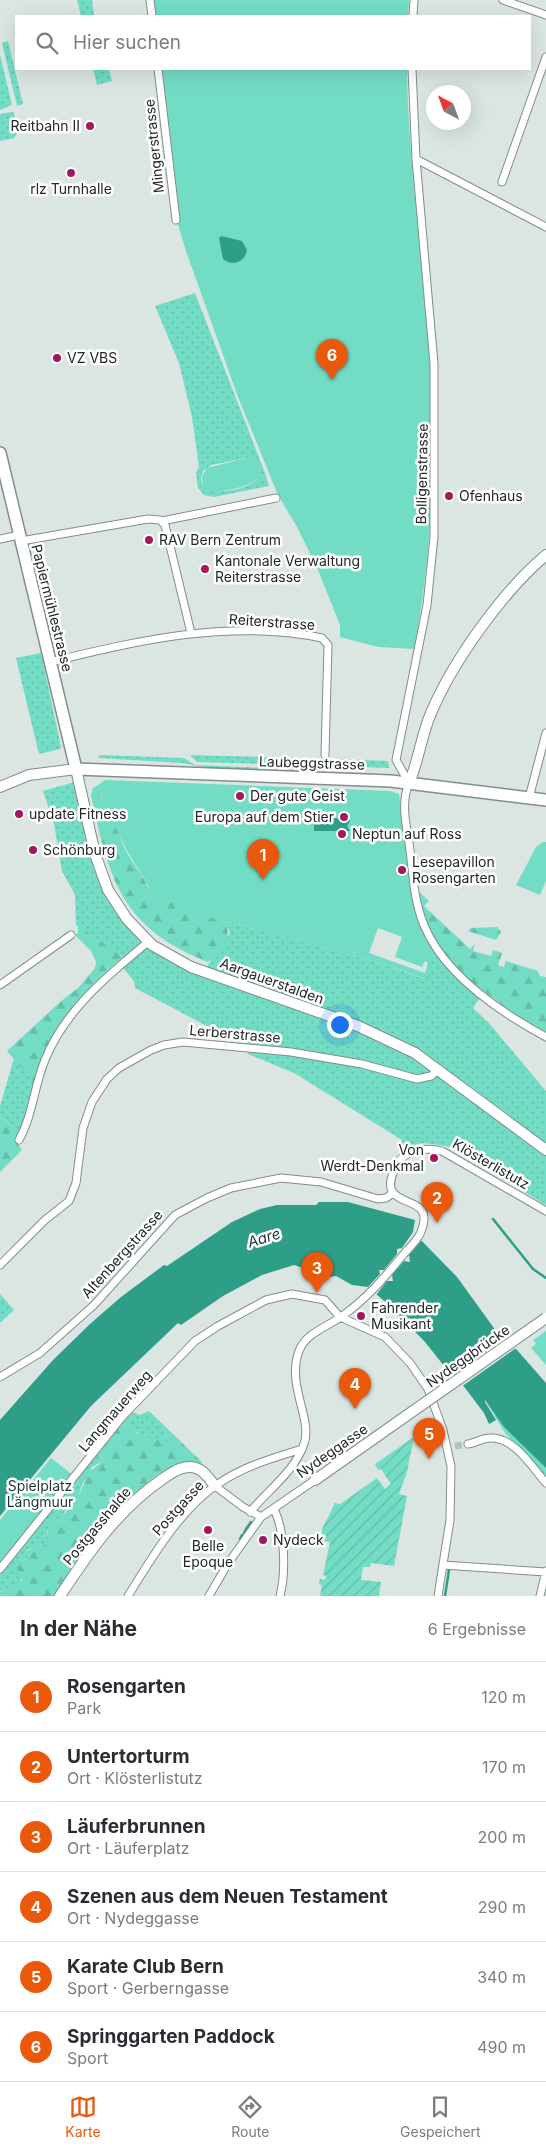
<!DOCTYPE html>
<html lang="de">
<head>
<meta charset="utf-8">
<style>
	:root { --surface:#fff; --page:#f2f2f3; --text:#2b2b33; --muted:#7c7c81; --line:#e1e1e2; --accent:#ea580c }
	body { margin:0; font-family:Inter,sans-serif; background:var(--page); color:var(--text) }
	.compass { position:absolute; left:426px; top:85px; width:45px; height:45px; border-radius:50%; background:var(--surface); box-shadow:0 5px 20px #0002; rotate:319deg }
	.you { position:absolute; left:339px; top:1024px; width:18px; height:18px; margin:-12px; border:4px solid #fff; border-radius:50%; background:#1a73e8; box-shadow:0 0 0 8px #1a73e833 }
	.badge { display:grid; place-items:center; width:32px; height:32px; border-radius:50%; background:var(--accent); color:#fff; font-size:16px; font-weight:700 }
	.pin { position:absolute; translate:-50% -41px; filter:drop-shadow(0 1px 2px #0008) }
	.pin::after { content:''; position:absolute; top:26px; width:18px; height:15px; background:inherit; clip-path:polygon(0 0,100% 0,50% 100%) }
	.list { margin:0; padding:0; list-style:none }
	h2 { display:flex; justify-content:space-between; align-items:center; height:65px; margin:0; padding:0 20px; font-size:21px }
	h2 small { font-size:16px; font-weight:400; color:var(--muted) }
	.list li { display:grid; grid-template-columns:32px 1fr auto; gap:15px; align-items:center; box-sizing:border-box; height:70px; padding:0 20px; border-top:1px solid var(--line) }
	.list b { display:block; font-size:19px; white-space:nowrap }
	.list p { margin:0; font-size:16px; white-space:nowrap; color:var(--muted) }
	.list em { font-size:16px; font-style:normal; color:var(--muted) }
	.icon { flex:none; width:28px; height:28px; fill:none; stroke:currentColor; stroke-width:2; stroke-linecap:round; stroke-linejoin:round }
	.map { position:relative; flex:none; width:546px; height:1596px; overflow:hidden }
	.search { position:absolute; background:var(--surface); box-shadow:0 5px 20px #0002; left:15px; right:15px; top:15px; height:55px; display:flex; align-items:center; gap:12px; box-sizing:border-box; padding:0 18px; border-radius:0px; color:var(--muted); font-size:19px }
	.sheet { height:485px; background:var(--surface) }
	nav { display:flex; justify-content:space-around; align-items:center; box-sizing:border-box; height:70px; border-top:1px solid var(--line); background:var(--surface); font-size:14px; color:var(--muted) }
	nav a { display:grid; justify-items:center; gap:2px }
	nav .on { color:var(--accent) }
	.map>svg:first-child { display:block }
	.grass { fill:url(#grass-dots); fill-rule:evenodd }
	.forest { fill:url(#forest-firs) }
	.park { fill:#73dcc5; fill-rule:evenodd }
	.garden { fill:url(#garden-furrows) }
	.water { fill:#2e9e89 }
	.pier { fill:#dbe6e3 }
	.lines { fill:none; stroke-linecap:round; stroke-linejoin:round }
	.stream { stroke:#2e9e89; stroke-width:2.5 }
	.street-tunnel { stroke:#b6c0bd; stroke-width:7; stroke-dasharray:7 3.5; stroke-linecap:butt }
	.street-casing { stroke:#838d8a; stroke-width:9 }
	.secondary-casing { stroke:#838d8a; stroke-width:12 }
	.primary-casing { stroke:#838d8a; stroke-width:14 }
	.street { stroke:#fff; stroke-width:7 }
	.secondary { stroke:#fff; stroke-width:10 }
	.primary { stroke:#fff; stroke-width:11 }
	.secondary-bridge-casing { stroke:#838d8a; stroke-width:12; stroke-linecap:butt }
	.secondary-bridge { stroke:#fff; stroke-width:10 }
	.poi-dot { fill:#a3175d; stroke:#fff; stroke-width:2 }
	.labels { text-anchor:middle; stroke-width:5; stroke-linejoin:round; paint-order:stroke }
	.poi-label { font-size:14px; fill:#232726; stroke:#fff; text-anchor:start }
	.street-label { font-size:14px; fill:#232726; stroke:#fff }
	.park-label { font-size:14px; fill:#1e3630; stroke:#fff }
	.water-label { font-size:15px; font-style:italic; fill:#1f3731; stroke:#fff }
</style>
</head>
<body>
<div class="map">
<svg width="546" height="1596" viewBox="0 0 546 1596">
	<defs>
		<pattern id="grass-dots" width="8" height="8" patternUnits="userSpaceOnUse" patternTransform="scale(1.25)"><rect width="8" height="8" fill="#73dcc5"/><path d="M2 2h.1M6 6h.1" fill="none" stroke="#63bda9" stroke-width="1.8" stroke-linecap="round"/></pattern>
		<pattern id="forest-firs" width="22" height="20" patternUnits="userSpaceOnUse" patternTransform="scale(1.25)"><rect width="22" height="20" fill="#73dcc5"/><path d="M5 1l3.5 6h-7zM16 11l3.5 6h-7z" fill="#63bda9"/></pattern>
		<pattern id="garden-furrows" width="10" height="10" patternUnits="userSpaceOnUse" patternTransform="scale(1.25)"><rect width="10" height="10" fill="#73dcc5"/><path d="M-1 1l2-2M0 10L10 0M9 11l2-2" fill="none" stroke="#63bda9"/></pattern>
	</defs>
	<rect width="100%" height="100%" fill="#dbe6e3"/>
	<!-- grass -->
	<path class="grass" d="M77 0H92L94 15 81 16Z
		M8 41 23 104 17 106 2 43Z
		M0 55 12 105 0 110Z
		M93 69H109L112 81 97 85Z
		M12 112 14 113 18 133 14 138 0 141V114Z
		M195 293 265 473 269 486 214 497 204 495 198 488 196 473 199 467 192 417 179 363 155 306ZM246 458 259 467C260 473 259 477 255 481 244 491 191 502 203 471L212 465Z
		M41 653 61 747 60 749 39 754 16 658Z
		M100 755 184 758 195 765 295 769 293 771 209 768 182 763 98 758Z
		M190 755 296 758V765L197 762Z
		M304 758 332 759V766L303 765Z
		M335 759 388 761 389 768 335 766Z
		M78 781 94 854 133 928 205 972C208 961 223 945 230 933L225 921 384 964 425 979 436 951 460 980 479 999 473 1008 488 1022 546 1091V1205L447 1146 422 1143 399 1153 398 1146 402 1140 294 1073 248 1054V1045L246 1042 205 1025 135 988 134 981 118 962 123 957 76 925 75 895 62 871 54 824 43 791Z
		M14 1058 34 1083 26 1118 20 1132 0 1117V1106Z
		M0 1294 14 1310 0 1323Z
		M485 1400 500 1421 546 1468V1476L505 1433Z
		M149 1411 173 1434 152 1442 143 1433 138 1434 130 1426 121 1424 133 1412 140 1415Z
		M99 1451 103 1461 92 1467 88 1477 83 1482 78 1497 47 1531V1537L52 1542 51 1547 31 1548 27 1550 29 1557 22 1561 21 1583 0 1592V1573Z"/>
	<!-- forest -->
	<path class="forest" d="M93 789C110 802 117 831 126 851 133 864 143 874 148 888L195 913 225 921C233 941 223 950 208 962 121 928 109 879 91 795Z
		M418 891 429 901 424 906 470 949 475 944 473 951 491 956 493 950 502 953 498 965 504 967 506 961 538 971 540 976 546 977V1033L516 1015 466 978 432 938 426 926Z
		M78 926 123 957C84 989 45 1032 34 1083L7 1051 60 1002 78 988 95 968 96 962 91 951 75 935 78 933Z
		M497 927 501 932 496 940 468 931 471 928Z
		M0 1117 20 1132 15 1140 22 1150 0 1172Z
		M121 1424 131 1426 137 1434 143 1433 152 1442 173 1434 203 1463C195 1464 188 1460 180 1463 131 1481 83 1554 54 1596H0V1592L21 1583 22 1579 17 1569 19 1563 29 1557 27 1551 40 1543 51 1547 52 1542 47 1537 48 1525 66 1512 73 1499 78 1497 89 1472 103 1461 99 1451Z"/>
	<!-- park -->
	<path class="park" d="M151 0H409L408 16H153Z
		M159 69H407C408 167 425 265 430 363 436 458 432 555 414 649L378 647 340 637V625L318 570 297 527 278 495 238 397 186 251 176 218Z
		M246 458 253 460 259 467C260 471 260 475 257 479 252 486 215 495 208 491 203 488 202 482 202 476L207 468Z
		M105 780 390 791 399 794 413 893 436 951 426 979 384 964 195 913 175 905 163 896 153 897 144 878 127 851 101 796 92 789ZM378 928 402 937 395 957 422 967 425 961 428 963 425 973 369 953Z
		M543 842H546V881L540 895 516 885 536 847Z
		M546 1331V1365L531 1348 536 1344 533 1340Z
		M51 1458 73 1475 0 1564V1520Z"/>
	<!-- garden -->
	<path class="garden" d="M414 1437 407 1472 399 1494 407 1496 394 1566 371 1563 370 1567H363L361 1580 381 1582 379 1596H320L322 1585 319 1584 320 1579 325 1580 326 1576 323 1575 330 1542 322 1541V1529L335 1503 340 1504 377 1478 385 1489 391 1484 381 1469 378 1470 375 1464Z"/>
	<!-- water -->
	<path class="water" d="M161 155 165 191 156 192 152 156Z
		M221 236 242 241 247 250C245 262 233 267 223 259L219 238Z
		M314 817 349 819 350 821 347 826 350 831H314Z
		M319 1202H348L415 1220 413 1232 457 1277 499 1335 517 1350 546 1383V1468L504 1427 485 1400V1402L496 1420 489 1424 484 1413 459 1380 456 1381 425 1342 390 1306 368 1287 352 1285 336 1276 330 1277 294 1265 262 1275 223 1296 181 1325 178 1323 91 1406 0 1516V1420L53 1360 90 1324 121 1297 164 1265 167 1266 232 1222 260 1209 277 1205H316Z"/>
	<!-- pier -->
	<path class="pier" d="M413 1232 422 1240 409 1255 410 1262 404 1261 392 1275 393 1281H387L376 1295 368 1287 380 1274 379 1270H384L397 1254V1249L402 1248Z
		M507 1337 519 1349 516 1348 461 1387 449 1377Z"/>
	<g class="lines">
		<!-- stream -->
		<path class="stream" d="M493 1219 533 1269 546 1278
			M246 1529 251 1522
			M244 1533 245 1531
			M240 1539 242 1535
			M445 1596 449 1570"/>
		<!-- street-tunnel -->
		<path class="street-tunnel" d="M455 1446 468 1444"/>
		<!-- street casing -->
		<g class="street-casing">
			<path id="street" d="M150 0 152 16
				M503 0 546 15
				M413 16 414 0
				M158 69 176 220
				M412 69 416 159 434 364V537L427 605 396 760 409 783C400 805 407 827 410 850 413 875 414 902 424 925 444 975 500 1012 546 1037
				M416 159 546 227
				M502 182 546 57
				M162 521 276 498
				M0 539 19 535
				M21 541 148 519 160 520 165 525 191 633
				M50 662C140 640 230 619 322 638L328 645 325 755
				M529 798 546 733
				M0 985 71 935
				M19 1140C33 1115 34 1086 45 1060 65 1010 108 975 148 942
				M0 1265 45 1220 69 1201 76 1183 83 1128 92 1102 107 1079 119 1068 151 1050 164 1045 183 1042 291 1052 362 1064 417 1079 431 1076 439 1069
				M0 1377 40 1353 94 1305 175 1215 207 1198 231 1188 281 1178 321 1182 378 1199 386 1198 393 1193
				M468 1444C476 1443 482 1438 490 1438 513 1436 532 1467 546 1483
				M215 1486 243 1507 261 1517
				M274 1509C285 1531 286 1573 280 1596
				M250 1512C268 1490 295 1471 304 1444 313 1419 286 1385 299 1351 306 1332 330 1326 345 1314 368 1297 385 1277 403 1255 408 1249 416 1242 420 1234 436 1198 401 1207 392 1191 389 1185 391 1179 393 1173 399 1151 422 1146 442 1151L546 1211
				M443 1565 546 1572
				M0 1569 122 1417 195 1341 218 1326 266 1300 292 1294 325 1300 340 1317 385 1337 410 1363 428 1389 443 1430 451 1466 450 1520 438 1596
				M128 1596C151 1559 181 1508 218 1484 244 1466 273 1458 302 1449
				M209 1596 227 1565 261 1517 315 1480
				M540 1596 546 1571"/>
		</g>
		<!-- secondary casing -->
		<g class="secondary-casing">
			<path id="secondary" d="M409 783C419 760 421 736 431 713 453 661 503 591 546 555
				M0 787 29 775 76 769 95 854 108 890 127 919 152 945 191 967 358 1026 415 1053 546 1150
				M315 1480 406 1416
				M60 1596C89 1552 119 1508 164 1478 173 1472 184 1464 196 1468 204 1470 210 1480 215 1486"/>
		</g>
		<!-- primary casing -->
		<g class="primary-casing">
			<path id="primary" d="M0 453 76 769 391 781 546 800"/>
		</g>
		<!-- street -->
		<use href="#street" class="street"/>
		<!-- secondary -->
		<use href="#secondary" class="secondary"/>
		<!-- primary -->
		<use href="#primary" class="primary"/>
		<!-- secondary-bridge casing -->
		<g class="secondary-bridge-casing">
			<path id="secondary-bridge" d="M406 1416 546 1318"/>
		</g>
		<!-- secondary-bridge -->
		<use href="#secondary-bridge" class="secondary-bridge"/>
	</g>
	<!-- markers -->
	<g class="poi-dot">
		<circle cx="90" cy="126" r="5"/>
		<circle cx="71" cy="173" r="5"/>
		<circle cx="57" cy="358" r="5"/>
		<circle cx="449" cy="496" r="5"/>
		<circle cx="149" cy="540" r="5"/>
		<circle cx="205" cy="569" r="5"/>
		<circle cx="240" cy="796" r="5"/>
		<circle cx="19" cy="814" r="5"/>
		<circle cx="344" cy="817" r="5"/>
		<circle cx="342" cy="834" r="5"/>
		<circle cx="33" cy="850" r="5"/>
		<circle cx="402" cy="870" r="5"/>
		<circle cx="434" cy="1158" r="5"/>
		<circle cx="361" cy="1316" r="5"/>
		<circle cx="208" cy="1530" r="5"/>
		<circle cx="263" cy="1540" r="5"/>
	</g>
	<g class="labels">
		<!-- poi labels -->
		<g class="poi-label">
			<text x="80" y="131" text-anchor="end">Reitbahn II</text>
			<text x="71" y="194" text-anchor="middle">rlz Turnhalle</text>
			<text x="67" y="363">VZ VBS</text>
			<text x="459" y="501">Ofenhaus</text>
			<text x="159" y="545">RAV Bern Zentrum</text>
			<text x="215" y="566">Kantonale Verwaltung<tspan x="215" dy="16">Reiterstrasse</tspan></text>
			<text x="250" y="801">Der gute Geist</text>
			<text x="29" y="819">update Fitness</text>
			<text x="334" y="822" text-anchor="end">Europa auf dem Stier</text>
			<text x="352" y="839">Neptun auf Ross</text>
			<text x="43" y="855">Schönburg</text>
			<text x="412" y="867">Lesepavillon<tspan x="412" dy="16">Rosengarten</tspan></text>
			<text x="424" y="1155" text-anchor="end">Von<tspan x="424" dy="16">Werdt-Denkmal</tspan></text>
			<text x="371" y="1313">Fahrender<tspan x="371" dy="16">Musikant</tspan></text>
			<text x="273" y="1545">Nydeck</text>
			<text x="208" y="1551" text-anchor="middle">Belle<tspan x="208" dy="16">Epoque</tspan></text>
		</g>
		<!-- street labels -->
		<g class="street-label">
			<text transform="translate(154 146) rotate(-96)" y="5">Mingerstrasse</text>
			<text transform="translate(422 474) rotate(-89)" y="5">Bolligenstrasse</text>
			<text transform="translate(52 608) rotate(76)" y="5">Papiermühlestrasse</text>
			<text transform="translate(272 622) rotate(4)" y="5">Reiterstrasse</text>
			<text transform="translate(312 763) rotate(2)" y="5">Laubeggstrasse</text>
			<text transform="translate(272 981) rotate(20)" y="5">Aargauerstalden</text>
			<text transform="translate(235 1034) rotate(5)" y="5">Lerberstrasse</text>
			<text transform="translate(491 1164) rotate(30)" y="5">Klösterlistutz</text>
			<text transform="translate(122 1254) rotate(-48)" y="5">Altenbergstrasse</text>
			<text transform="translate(468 1356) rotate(-35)" y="5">Nydeggbrücke</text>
			<text transform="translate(115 1411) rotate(-49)" y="5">Langmauerweg</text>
			<text transform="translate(332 1451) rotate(-35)" y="5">Nydeggasse</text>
			<text transform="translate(178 1508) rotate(-48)" y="5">Postgasse</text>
			<text transform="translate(97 1526) rotate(-50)" y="5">Postgasshalde</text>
		</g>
		<!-- park labels -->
		<g class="park-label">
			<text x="40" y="1491">Spielplatz<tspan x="40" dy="16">Längmuur</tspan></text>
		</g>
		<!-- water labels -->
		<g class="water-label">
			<text transform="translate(264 1238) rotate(-17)" y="5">Aare</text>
		</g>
	</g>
</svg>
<svg class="compass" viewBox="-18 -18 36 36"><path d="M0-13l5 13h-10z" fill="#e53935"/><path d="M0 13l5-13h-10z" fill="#7c7c81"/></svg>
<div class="you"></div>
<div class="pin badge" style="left:263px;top:880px">1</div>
<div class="pin badge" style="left:437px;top:1223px">2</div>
<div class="pin badge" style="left:317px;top:1293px">3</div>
<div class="pin badge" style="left:355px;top:1409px">4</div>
<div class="pin badge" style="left:429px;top:1459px">5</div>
<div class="pin badge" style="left:332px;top:380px">6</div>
<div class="search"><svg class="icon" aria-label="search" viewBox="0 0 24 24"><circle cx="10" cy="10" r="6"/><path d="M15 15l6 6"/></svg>Hier suchen</div>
</div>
<section class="sheet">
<h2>In der Nähe<small>6 Ergebnisse</small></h2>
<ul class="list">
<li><span class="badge">1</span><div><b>Rosengarten</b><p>Park</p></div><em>120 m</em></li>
<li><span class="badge">2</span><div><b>Untertorturm</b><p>Ort · Klösterlistutz</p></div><em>170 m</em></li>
<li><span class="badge">3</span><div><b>Läuferbrunnen</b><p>Ort · Läuferplatz</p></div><em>200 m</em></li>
<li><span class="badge">4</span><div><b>Szenen aus dem Neuen Testament</b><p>Ort · Nydeggasse</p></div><em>290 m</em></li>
<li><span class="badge">5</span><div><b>Karate Club Bern</b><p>Sport · Gerberngasse</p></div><em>340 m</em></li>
<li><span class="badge">6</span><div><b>Springgarten Paddock</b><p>Sport</p></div><em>490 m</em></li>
</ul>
</section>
<nav>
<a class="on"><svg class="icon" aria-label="map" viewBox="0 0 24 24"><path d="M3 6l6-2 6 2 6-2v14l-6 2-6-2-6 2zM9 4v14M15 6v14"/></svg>Karte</a>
<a><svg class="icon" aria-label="directions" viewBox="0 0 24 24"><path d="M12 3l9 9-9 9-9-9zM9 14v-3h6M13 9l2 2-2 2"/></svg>Route</a>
<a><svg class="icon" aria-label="saved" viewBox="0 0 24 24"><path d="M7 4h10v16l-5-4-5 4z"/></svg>Gespeichert</a>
</nav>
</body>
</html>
